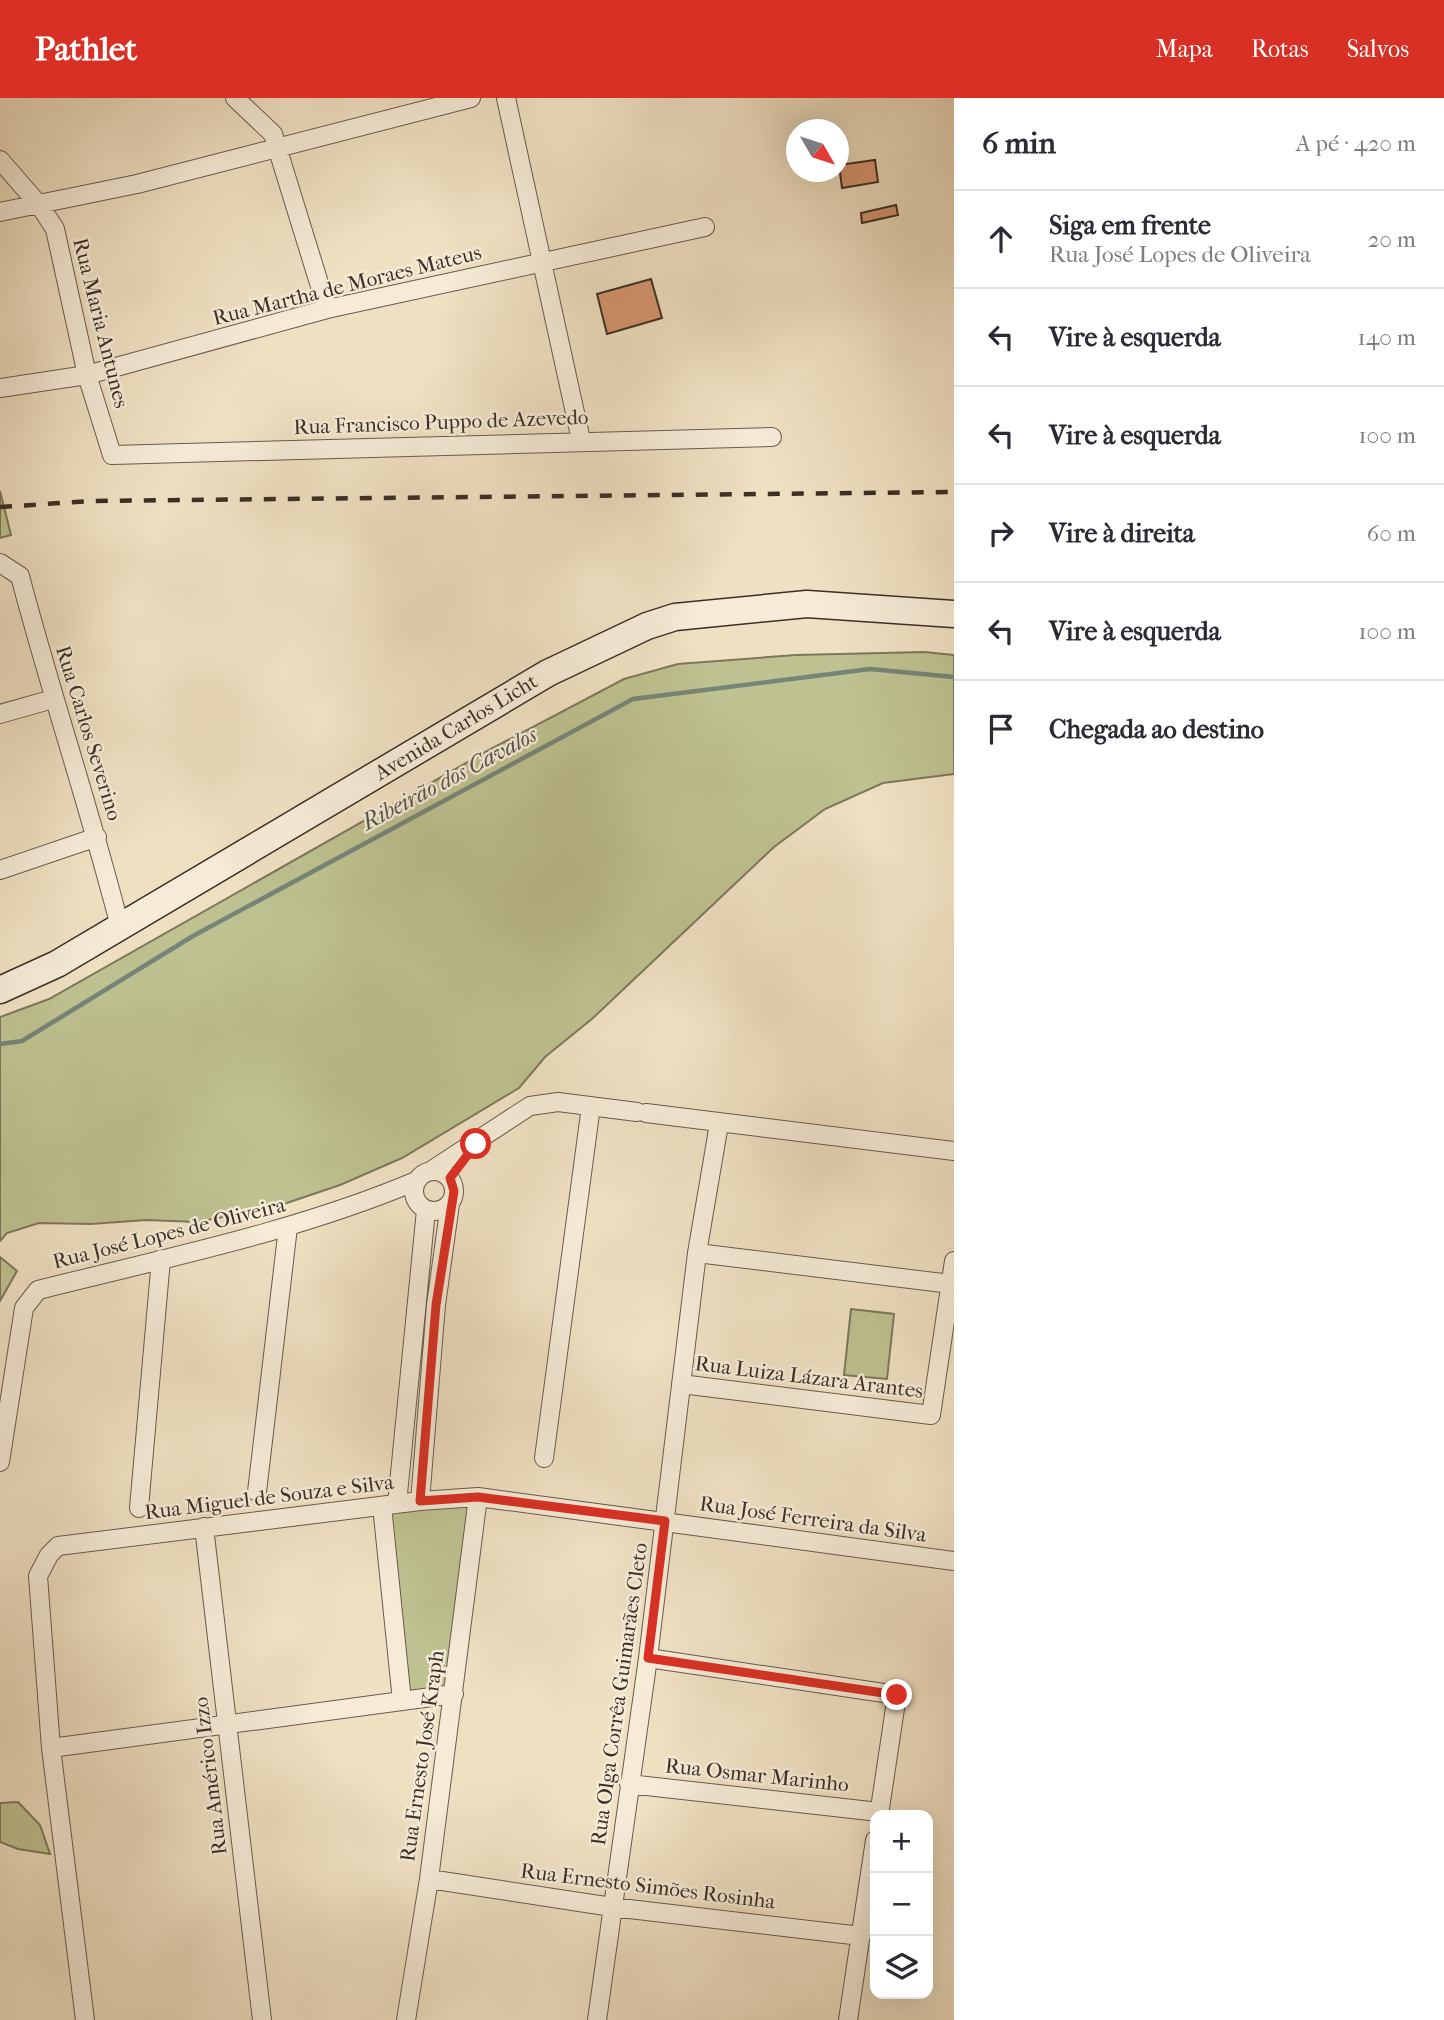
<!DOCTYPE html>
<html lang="pt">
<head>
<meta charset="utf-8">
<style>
	:root { --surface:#fff; --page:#f7f7f7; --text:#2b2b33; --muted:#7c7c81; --line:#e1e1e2; --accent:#d93025 }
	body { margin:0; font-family:"IM FELL French Canon",serif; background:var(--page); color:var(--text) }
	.controls { position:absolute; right:21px; bottom:21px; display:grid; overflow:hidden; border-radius:14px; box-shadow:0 7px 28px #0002 }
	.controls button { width:63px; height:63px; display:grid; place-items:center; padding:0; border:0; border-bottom:2px solid var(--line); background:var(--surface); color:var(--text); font:35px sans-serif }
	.compass { position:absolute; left:786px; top:21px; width:63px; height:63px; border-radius:50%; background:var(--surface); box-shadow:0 7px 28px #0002; rotate:129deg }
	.stop { position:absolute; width:21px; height:21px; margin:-16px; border:5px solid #d93025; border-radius:50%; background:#fff }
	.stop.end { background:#d93025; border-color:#fff; box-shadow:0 2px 7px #0008 }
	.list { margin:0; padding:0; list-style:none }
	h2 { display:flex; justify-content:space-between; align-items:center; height:91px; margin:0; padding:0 28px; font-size:30px }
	h2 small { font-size:23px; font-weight:400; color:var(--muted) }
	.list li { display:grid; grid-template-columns:46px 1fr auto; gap:21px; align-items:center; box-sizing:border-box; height:98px; padding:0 28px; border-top:2px solid var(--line) }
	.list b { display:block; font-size:26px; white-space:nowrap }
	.list p { margin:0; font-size:23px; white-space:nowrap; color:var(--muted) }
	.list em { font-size:23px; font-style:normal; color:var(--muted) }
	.icon { flex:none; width:38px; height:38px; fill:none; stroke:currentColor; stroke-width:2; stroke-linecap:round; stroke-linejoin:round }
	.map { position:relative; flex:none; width:954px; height:1922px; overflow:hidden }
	header { display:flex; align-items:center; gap:42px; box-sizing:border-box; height:98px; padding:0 35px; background:var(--accent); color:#fff }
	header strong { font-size:33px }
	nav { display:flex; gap:38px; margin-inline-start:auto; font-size:24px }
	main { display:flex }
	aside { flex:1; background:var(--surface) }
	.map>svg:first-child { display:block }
	.green { fill:#bec190; stroke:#7c785b; stroke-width:2 }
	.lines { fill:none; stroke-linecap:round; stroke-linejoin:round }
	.stream { stroke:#758577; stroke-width:4.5 }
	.building { fill:#d5956f; stroke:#3b2f26; stroke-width:2 }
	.minor-casing { stroke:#685b4d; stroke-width:20 }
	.secondary-casing { stroke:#3b2f26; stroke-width:29 }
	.minor { stroke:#f5ebd7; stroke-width:18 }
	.secondary { stroke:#f5ebd7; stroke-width:26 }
	.rail { stroke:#3b2f26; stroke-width:4.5; stroke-dasharray:12 12; stroke-linecap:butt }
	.route { stroke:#d93025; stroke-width:9 }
	.labels { text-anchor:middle; stroke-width:5; stroke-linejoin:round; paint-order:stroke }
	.street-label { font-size:21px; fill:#3b2f26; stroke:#f5ebd7 }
	.water-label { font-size:23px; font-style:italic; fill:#535348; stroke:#f5ebd7 }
</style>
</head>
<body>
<header>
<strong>Pathlet</strong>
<nav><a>Mapa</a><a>Rotas</a><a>Salvos</a></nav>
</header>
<main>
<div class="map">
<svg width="954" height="1922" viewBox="0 0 954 1922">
	<rect width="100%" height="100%" fill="#efe0c2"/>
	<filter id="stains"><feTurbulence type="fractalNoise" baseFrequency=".00286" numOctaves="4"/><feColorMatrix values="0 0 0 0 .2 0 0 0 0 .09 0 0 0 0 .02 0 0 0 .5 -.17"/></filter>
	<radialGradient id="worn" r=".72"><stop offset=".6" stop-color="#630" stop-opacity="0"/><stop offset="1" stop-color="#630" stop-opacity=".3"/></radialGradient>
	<!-- green -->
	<path class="green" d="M0 393 11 437 0 440Z
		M924 554 954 557V676L883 685 825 711 774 749 593 920 545 959 519 990 402 1060 340 1087 278 1108 198 1124 146 1122 91 1126 39 1125 7 1135 0 1143V919L49 901 489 652 624 581 678 566 796 557Z
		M0 1159 17 1173 0 1203Z
		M851 1211 894 1216 887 1281 844 1277Z
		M478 1399 454 1596 402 1603 382 1408Z
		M18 1704 40 1727 50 1756 18 1751 0 1744V1705Z"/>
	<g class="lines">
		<!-- stream -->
		<path class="stream" d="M0 946 22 943 193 838 633 601 870 571 954 579"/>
	</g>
	<!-- building -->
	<path class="building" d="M875 62 878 84 842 90 839 67Z
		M896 107 898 117 862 125 861 115Z
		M651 181 662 220 607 236 597 196Z"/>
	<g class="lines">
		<!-- minor casing -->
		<g class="minor-casing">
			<path id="minor" d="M235 0 273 36 327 211
				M506 0 581 342
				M0 62 40 108 55 131 87 277 112 357 772 339
				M0 114 137 86 471 0
				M0 290 87 277 327 211 705 129
				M0 465 20 478C51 596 90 711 120 829
				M0 616 53 601
				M0 772 97 739
				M646 1015 954 1053
				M432 1072 530 1008 558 1004 637 1014
				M414 1093a20 20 0 1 1 40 0a20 20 0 1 1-40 0Z
				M697 1155 951 1186
				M681 1286 931 1317 954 1163
				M544 1360 591 1008
				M0 1364 24 1210 38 1192C165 1160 295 1134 416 1083
				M257 1394 288 1129
				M420 1403 436 1207 450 1106
				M397 1406 426 1112
				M382 1408 402 1603
				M139 1410 161 1161
				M204 1429 262 1922
				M648 1560 897 1597 879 1717
				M51 1650 454 1596
				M629 1686 879 1714
				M429 1781 612 1809 861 1838
				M85 1922 51 1650 38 1478 49 1457 58 1448 420 1403 478 1399 954 1463
				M406 1922 429 1781 478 1399
				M597 1922 648 1560 697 1155 719 1026
				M848 1922 875 1742"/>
		</g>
		<!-- secondary casing -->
		<g class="secondary-casing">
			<path id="secondary" d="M0 892 57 866 548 575 647 528 675 519 807 506 954 516"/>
		</g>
		<!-- minor -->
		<use href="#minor" class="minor"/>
		<!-- secondary -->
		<use href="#secondary" class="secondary"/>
		<!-- rail -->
		<path class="rail" d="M0 409 91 403 954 394"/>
	</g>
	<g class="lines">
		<!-- route -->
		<path class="route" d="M476 1046 450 1080 454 1093 436 1207 420 1403 478 1399 665 1423 648 1560 897 1597"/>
	</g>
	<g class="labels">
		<!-- street labels -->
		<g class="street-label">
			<text transform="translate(347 187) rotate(-14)" y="7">Rua Martha de Moraes Mateus</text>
			<text transform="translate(101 225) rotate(76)" y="7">Rua Maria Antunes</text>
			<text transform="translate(441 324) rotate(-2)" y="7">Rua Francisco Puppo de Azevedo</text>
			<text transform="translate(456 629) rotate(-31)" y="7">Avenida Carlos Licht</text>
			<text transform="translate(89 635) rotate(73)" y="7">Rua Carlos Severino</text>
			<text transform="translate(169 1135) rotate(-14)" y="7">Rua José Lopes de Oliveira</text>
			<text transform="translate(809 1279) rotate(7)" y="7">Rua Luiza Lázara Arantes</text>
			<text transform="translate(269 1399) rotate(-7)" y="7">Rua Miguel de Souza e Silva</text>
			<text transform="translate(813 1421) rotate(8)" y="7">Rua José Ferreira da Silva</text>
			<text transform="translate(619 1596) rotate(-82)" y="7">Rua Olga Corrêa Guimarães Cleto</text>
			<text transform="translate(422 1658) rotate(-82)" y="7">Rua Ernesto José Kraph</text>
			<text transform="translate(757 1677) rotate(6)" y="7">Rua Osmar Marinho</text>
			<text transform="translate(210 1678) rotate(-97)" y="7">Rua Américo Izzo</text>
			<text transform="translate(648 1788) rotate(7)" y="7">Rua Ernesto Simões Rosinha</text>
		</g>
		<!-- water labels -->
		<g class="water-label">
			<text transform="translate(449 680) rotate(-28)" y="8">Ribeirão dos Cavalos</text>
		</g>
	</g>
	<rect width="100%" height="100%" filter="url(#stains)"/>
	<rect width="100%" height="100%" fill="url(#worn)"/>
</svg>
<div class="controls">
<button>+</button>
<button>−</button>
<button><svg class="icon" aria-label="layers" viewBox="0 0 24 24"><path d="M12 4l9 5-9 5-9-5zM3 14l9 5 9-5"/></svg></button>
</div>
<svg class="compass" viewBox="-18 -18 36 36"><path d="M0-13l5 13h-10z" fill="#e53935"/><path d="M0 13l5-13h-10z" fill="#7c7c81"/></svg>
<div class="stop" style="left:476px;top:1046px"></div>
<div class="stop end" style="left:897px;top:1597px"></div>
</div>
<aside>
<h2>6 min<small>A pé · 420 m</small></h2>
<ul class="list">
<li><svg class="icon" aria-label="ahead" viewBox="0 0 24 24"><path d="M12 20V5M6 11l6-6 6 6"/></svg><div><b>Siga em frente</b><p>Rua José Lopes de Oliveira</p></div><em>20 m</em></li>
<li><svg class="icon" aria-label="left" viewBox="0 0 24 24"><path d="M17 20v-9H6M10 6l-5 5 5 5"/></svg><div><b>Vire à esquerda</b></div><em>140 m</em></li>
<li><svg class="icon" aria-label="left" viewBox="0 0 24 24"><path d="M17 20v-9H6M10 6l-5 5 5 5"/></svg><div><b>Vire à esquerda</b></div><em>100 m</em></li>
<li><svg class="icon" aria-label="right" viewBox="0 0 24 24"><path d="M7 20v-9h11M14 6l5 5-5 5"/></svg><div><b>Vire à direita</b></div><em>60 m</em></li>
<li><svg class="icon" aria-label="left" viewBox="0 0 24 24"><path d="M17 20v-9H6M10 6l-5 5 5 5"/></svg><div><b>Vire à esquerda</b></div><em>100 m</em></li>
<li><svg class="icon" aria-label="arrive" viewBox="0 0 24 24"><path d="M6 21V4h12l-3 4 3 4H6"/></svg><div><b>Chegada ao destino</b></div></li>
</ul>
</aside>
</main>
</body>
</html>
